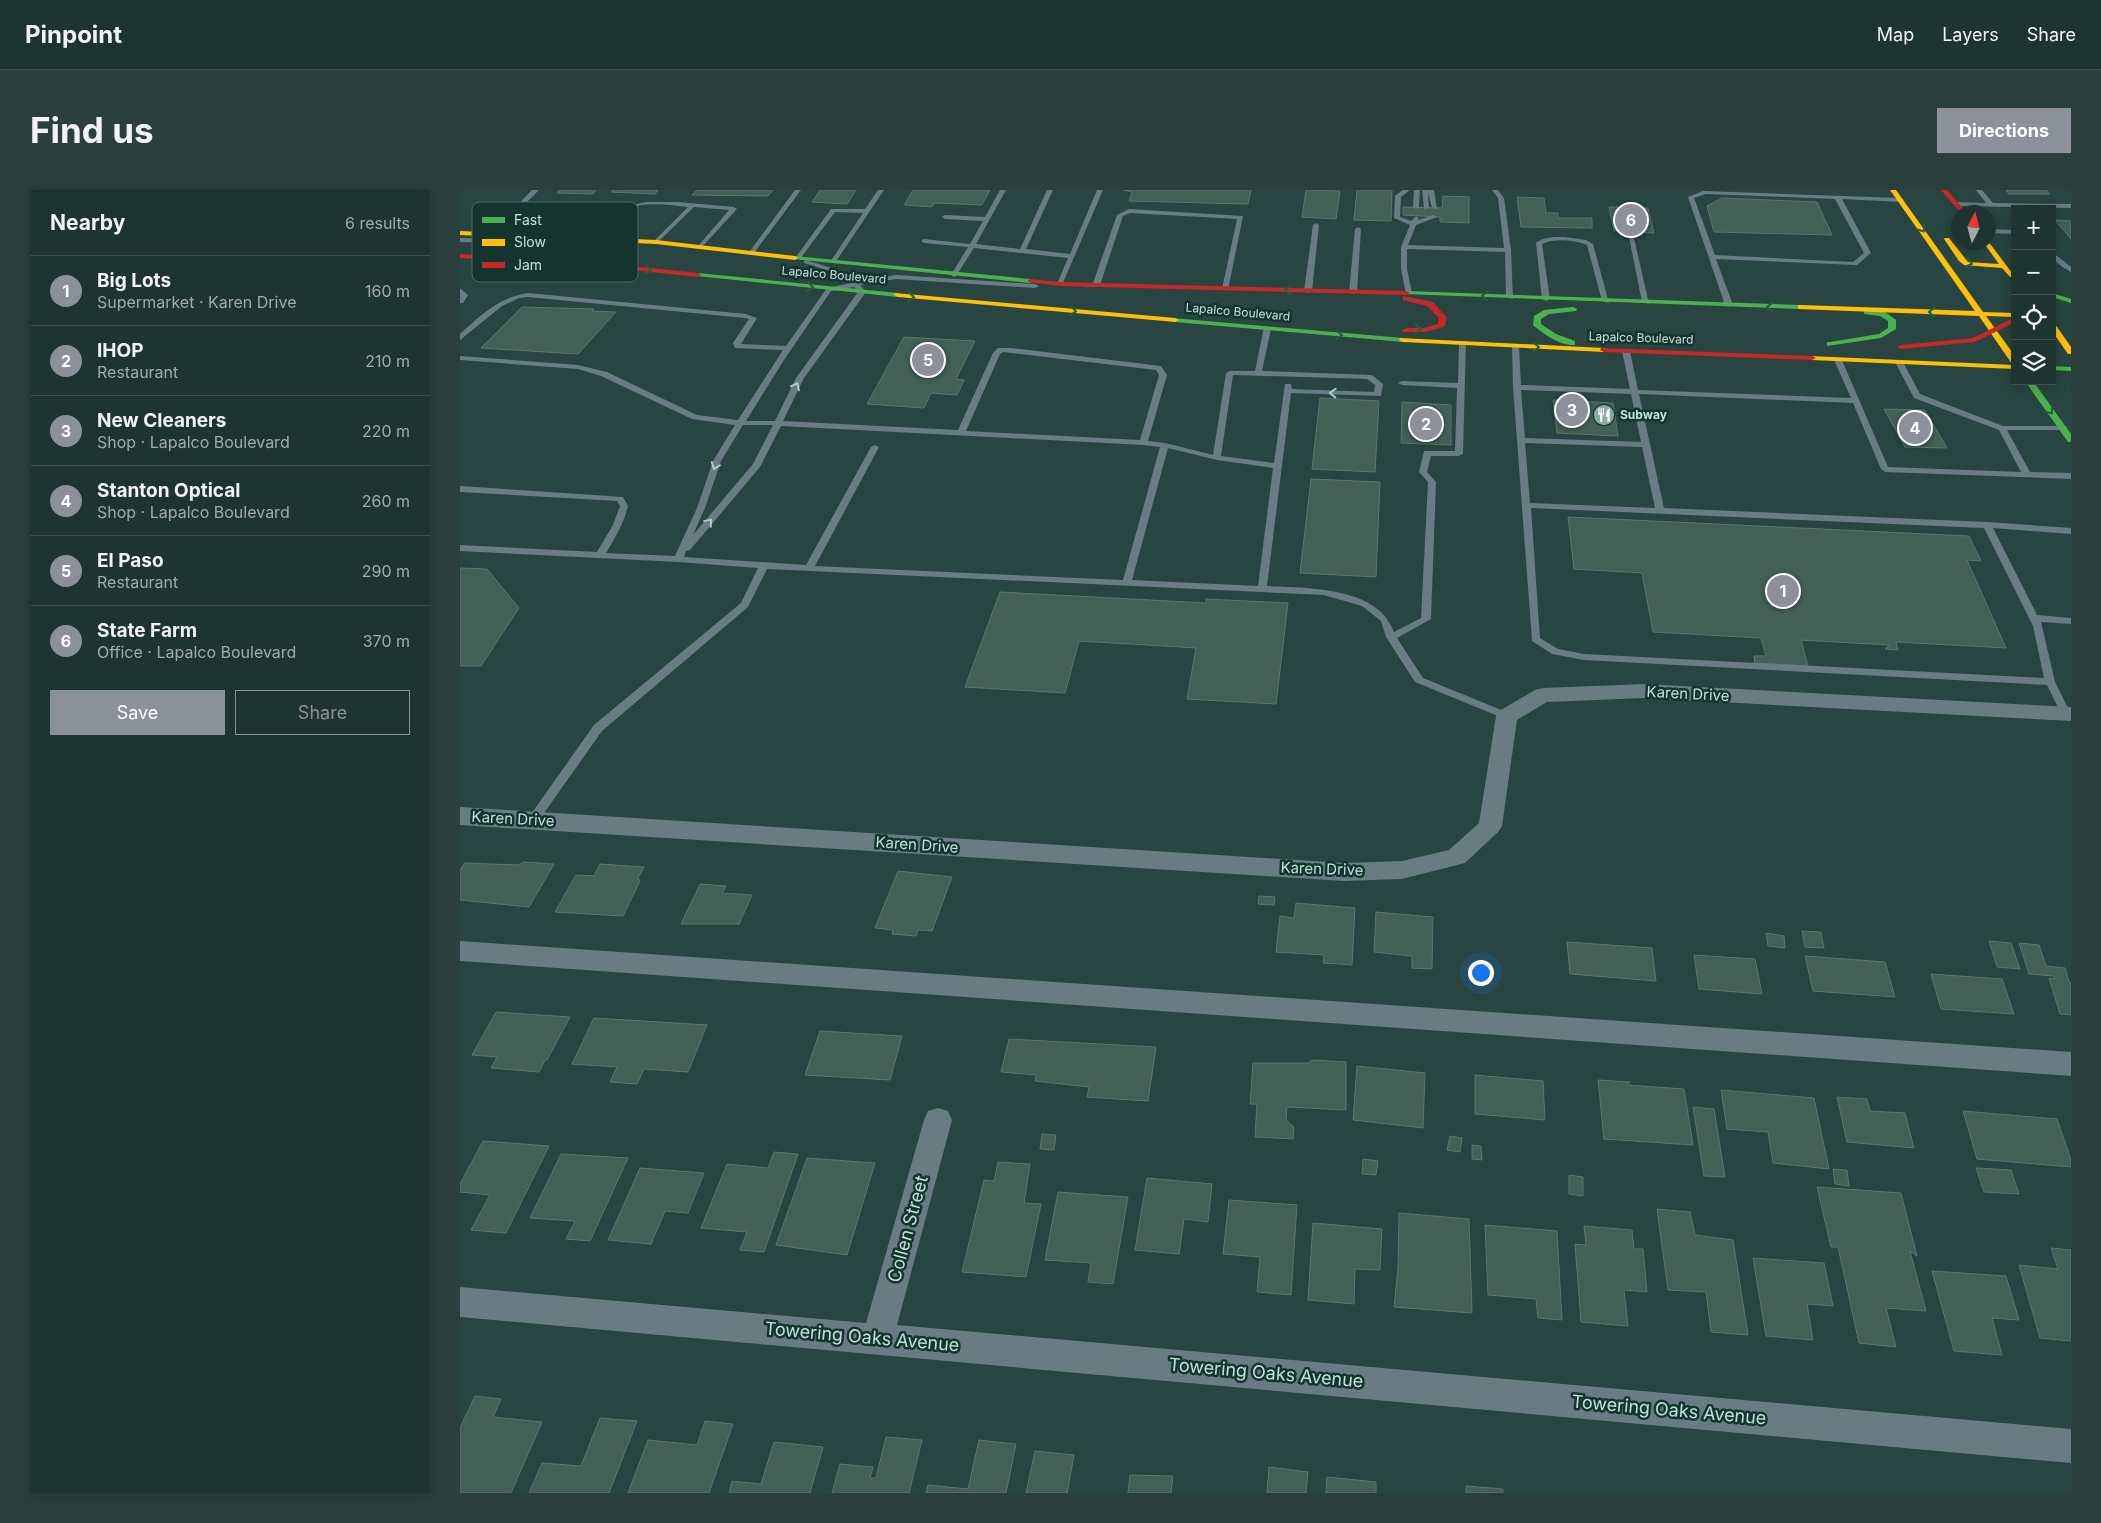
<!DOCTYPE html>
<html lang="en">
<head>
<meta charset="utf-8">
<style>
	:root { --surface:#1e3431; --page:#2b3f3d; --text:#f1f3f6; --muted:#a1aaab; --line:#3c4f4d; --accent:#8c9099 }
	body { margin:0; font-family:Inter,sans-serif; background:var(--page); color:var(--text) }
	.controls { position:absolute; right:15px; top:15px; display:grid; overflow:hidden; border-radius:0px; box-shadow:0 2px 12px #0003 }
	.controls button { width:45px; height:45px; display:grid; place-items:center; padding:0; border:0; border-bottom:1px solid var(--line); background:var(--surface); color:var(--text); font:25px sans-serif }
	.compass { position:absolute; left:1491px; top:15px; width:45px; height:45px; border-radius:50%; background:var(--surface); box-shadow:0 2px 12px #0003; rotate:6deg }
	.you { position:absolute; left:1020px; top:782px; width:18px; height:18px; margin:-12px; border:4px solid #fff; border-radius:50%; background:#1a73e8; box-shadow:0 0 0 8px #1a73e833 }
	.badge { display:grid; place-items:center; width:32px; height:32px; border-radius:50%; background:var(--accent); color:#fff; font-size:16px; font-weight:700 }
	.pin { position:absolute; translate:-50% -50%; border:2px solid #fff; box-shadow:0 1px 5px #0006 }
	.list { margin:0; padding:0; list-style:none }
	h2 { display:flex; justify-content:space-between; align-items:center; height:65px; margin:0; padding:0 20px; font-size:21px }
	h2 small { font-size:16px; font-weight:400; color:var(--muted) }
	.list li { display:grid; grid-template-columns:32px 1fr auto; gap:15px; align-items:center; box-sizing:border-box; height:70px; padding:0 20px; border-top:1px solid var(--line) }
	.list b { display:block; font-size:19px; white-space:nowrap }
	.list p { margin:0; font-size:16px; white-space:nowrap; color:var(--muted) }
	.list em { font-size:16px; font-style:normal; color:var(--muted) }
	.actions { display:flex; gap:10px; padding:15px 20px }
	.actions a { flex:1; padding:11px 0; border:1px solid var(--accent); border-radius:0px; text-align:center; font-size:18px; color:var(--accent) }
	.actions .main { background:var(--accent); color:#fff }
	.icon { flex:none; width:28px; height:28px; fill:none; stroke:currentColor; stroke-width:2; stroke-linecap:round; stroke-linejoin:round }
	.map { position:relative; flex:none; width:1611px; height:1303px; overflow:hidden; border-radius:0px }
	header { display:flex; align-items:center; gap:30px; box-sizing:border-box; height:70px; padding:0 25px; background:var(--surface); border-bottom:1px solid var(--line) }
	header strong { font-size:24px }
	nav { display:flex; gap:28px; margin-inline-start:auto; font-size:18px }
	.intro { display:flex; align-items:center; justify-content:space-between; box-sizing:border-box; height:120px; padding:0 30px }
	h1 { margin:0; font-size:35px }
	.button { padding:12px 22px; border-radius:0px; background:var(--accent); color:#fff; font-size:18px; font-weight:700 }
	main { display:flex; gap:30px; padding:0 30px }
	aside { flex:1; background:var(--surface); border-radius:0px; box-shadow:0 2px 12px #0003 }
	.map>svg:first-child { display:block }
	.building { fill:#435f56; stroke:#5d756e }
	.lines { fill:none; stroke-linecap:round; stroke-linejoin:round }
	.lane { fill:#697b83; fill-rule:evenodd }
	.street { fill:#697b83; fill-rule:evenodd }
	.fast { fill:#4caf50; fill-rule:evenodd }
	.slow { fill:#ffc107; fill-rule:evenodd }
	.jam { fill:#c62828; fill-rule:evenodd }
	.oneway { stroke:#295f3a }
	.oneway2 { stroke:#afcdc8 }
	.labels { text-anchor:middle; stroke-width:5; stroke-linejoin:round; paint-order:stroke }
	.far-street-label { font-size:12px; fill:#c0e1d9; stroke:#16342e }
	.far-poi-label { font-size:12px; font-weight:bold; fill:#c0e1d9; stroke:#16342e; text-anchor:start }
	.street-label { font-size:15px; fill:#c0e1d9; stroke:#16342e }
	.near-street-label { font-size:18px; fill:#c0e1d9; stroke:#16342e }
	.key { fill:#16342e; stroke:#496861; stroke-width:1 }
	.key-label { font-size:14px; fill:#c0e1d9 }
</style>
</head>
<body>
<header>
<strong>Pinpoint</strong>
<nav><a>Map</a><a>Layers</a><a>Share</a></nav>
</header>
<div class="intro"><h1>Find us</h1><a class="button">Directions</a></div>
<main>
<aside>
<h2>Nearby<small>6 results</small></h2>
<ul class="list">
<li><span class="badge">1</span><div><b>Big Lots</b><p>Supermarket · Karen Drive</p></div><em>160 m</em></li>
<li><span class="badge">2</span><div><b>IHOP</b><p>Restaurant</p></div><em>210 m</em></li>
<li><span class="badge">3</span><div><b>New Cleaners</b><p>Shop · Lapalco Boulevard</p></div><em>220 m</em></li>
<li><span class="badge">4</span><div><b>Stanton Optical</b><p>Shop · Lapalco Boulevard</p></div><em>260 m</em></li>
<li><span class="badge">5</span><div><b>El Paso</b><p>Restaurant</p></div><em>290 m</em></li>
<li><span class="badge">6</span><div><b>State Farm</b><p>Office · Lapalco Boulevard</p></div><em>370 m</em></li>
</ul>
<div class="actions"><a class="main">Save</a><a>Share</a></div>
</aside>
<div class="map">
<svg width="1611" height="1303" viewBox="0 0 1611 1303">
	<rect width="100%" height="100%" fill="#284541"/>
	<!-- building -->
	<path class="building" d="M99 0H136L133 4 97 3Z
		M153 0H198L195 4 151 2Z
		M237 0H313L308 6 232 5Z
		M360 0H396L387 14 352 12Z
		M453 0H530L522 15 474 13 472 17 444 15Z
		M663 0H791L788 14 669 11 672 2Z
		M846 0 880 1 876 29 842 27Z
		M897 0H932L931 31 894 30Z
		M1546 0H1586L1589 4H1549Z
		M983 6 1009 7V33L980 32V27L943 25V17L982 18Z
		M1057 7 1084 8 1086 23H1098V28H1132V38L1061 37Z
		M1262 8 1357 12 1372 45 1254 42 1247 16Z
		M1149 17 1188 18 1194 43 1154 41Z
		M1595 30 1611 31V49Z
		M62 117 134 119 132 121 156 122 118 164 21 158Z
		M444 147 515 151 496 189 504 190 497 205 471 203 464 218 407 214Z
		M860 208 919 211 915 282 852 279Z
		M1093 210 1153 213 1158 246 1097 243Z
		M942 212 991 215V255L941 253Z
		M1424 219 1465 220 1487 258 1445 257Z
		M851 289 920 292 916 387 840 383Z
		M1108 327 1509 346 1521 371 1507 370 1546 458 1436 452 1438 460 1425 459 1430 455 1341 450 1348 476 1295 473 1294 466H1306L1301 448 1193 442 1182 383 1114 379Z
		M0 378 27 379 59 418 21 476H0Z
		M540 402 746 413V409L828 413 816 514 727 509 736 458 619 451 605 503 505 497Z
		M64 672 94 674 69 717 0 710V680L5 673 58 675Z
		M140 674 184 677 178 688 180 691 163 726 95 722 116 685 134 686Z
		M438 681 492 687 472 741 458 740 456 746 432 744 433 740 415 738Z
		M240 694 266 696 262 703 292 705 279 734H221Z
		M799 706 815 707 814 715 798 714Z
		M836 713 895 718 892 775 863 773 864 765 816 762 820 726 834 728Z
		M916 722 973 727 972 779 952 778V766L914 762Z
		M1342 741 1361 742 1364 758 1345 757Z
		M1306 743 1324 746 1325 758 1308 756Z
		M1529 751 1551 753 1560 779 1537 777Z
		M1107 752 1192 758 1196 791 1110 784Z
		M1559 753 1579 755 1586 776 1605 778 1609 792H1611V825L1600 824 1589 788 1595 789 1594 786 1569 784Z
		M1234 765 1295 769 1302 804 1239 799Z
		M1345 766 1425 772 1435 807 1353 801Z
		M1471 784 1542 789 1554 824 1481 819Z
		M36 822 110 827 87 870H85L79 882 31 878 37 867 12 865Z
		M134 828 247 835 228 882 184 879 177 894 150 892 157 877 112 874Z
		M360 841 442 846 430 890 345 885Z
		M549 849 696 857 688 911 627 907 629 897 575 891 576 885 541 882Z
		M852 870 886 872V920L827 917 826 930 834 937 833 949 795 947 797 914H790L793 873H848Z
		M897 876 965 883 963 938 893 930Z
		M1015 885 1083 891 1085 930 1015 924Z
		M1138 890 1170 892 1167 895 1224 899 1233 955 1144 949Z
		M1261 900 1354 908 1369 979 1313 973 1308 942 1267 939Z
		M1377 907 1407 909 1410 921 1445 923 1454 958 1387 952Z
		M1233 917 1254 919 1265 987 1244 986Z
		M1503 921 1597 929 1611 970V977L1517 969Z
		M582 944 596 945 594 960 580 959Z
		M990 946 1002 948 1000 962 987 960Z
		M23 951 89 956 46 1043 11 1040 30 1005 0 1002V994Z
		M1012 955 1021 956 1022 970 1012 969Z
		M314 962 338 964 304 1062 280 1060 287 1042 241 1038 267 974 308 978Z
		M101 964 168 968 130 1051 106 1049 115 1031 70 1028Z
		M347 968 415 973 387 1065 316 1055Z
		M903 969 918 971 916 985 902 984Z
		M538 972 570 974 564 1013 581 1014 566 1087 502 1082 524 990 534 991Z
		M180 978 244 983 228 1023 205 1021 191 1054 148 1050Z
		M1516 978 1551 980 1559 1004 1524 1002Z
		M1373 979 1387 980 1389 996 1375 994Z
		M1109 985 1123 987V1006L1109 1004Z
		M687 988 752 994 748 1032 724 1029 719 1064 675 1060Z
		M1357 997 1441 1003 1457 1066 1450 1061 1466 1121 1426 1118 1436 1157 1399 1153 1378 1057H1371Z
		M598 1002 668 1007 653 1094 628 1092 631 1073 585 1070Z
		M769 1010 837 1015 831 1105 797 1102 800 1067 763 1064Z
		M1197 1019 1230 1022 1235 1045 1273 1050 1288 1145 1251 1142 1246 1102 1208 1100Z
		M939 1023 1009 1029 1012 1123 934 1117 938 1078Z
		M853 1033 922 1039 920 1080 895 1079 894 1114 848 1110Z
		M1025 1035 1097 1041 1102 1130 1078 1128 1076 1109 1028 1105Z
		M1124 1036 1172 1040 1174 1059H1183L1187 1102 1164 1100 1168 1136 1121 1132 1115 1054 1126 1055Z
		M1591 1058 1611 1060V1151L1580 1148 1559 1075 1598 1079Z
		M1293 1068 1364 1073 1373 1116 1347 1114 1353 1150 1306 1146Z
		M1472 1081 1546 1086 1559 1130 1532 1128 1542 1165 1494 1161Z
		M15 1206 41 1209 33 1227 82 1232 51 1303H0V1238Z
		M140 1228 177 1231 149 1303H69L82 1273 121 1276Z
		M245 1231 273 1234 249 1303H168L188 1250 237 1255Z
		M426 1247 462 1250 449 1303H372L380 1274 413 1277 410 1288H416Z
		M519 1250 556 1254 546 1303H466L468 1295 508 1299Z
		M314 1252 363 1257 350 1303H269L272 1291 301 1294Z
		M575 1261 614 1265 607 1303H566Z
		M809 1277 848 1282 846 1303H807Z
		M670 1285 713 1286 711 1303H668Z
		M867 1287 916 1292V1303H866Z
		M1006 1296 1043 1299V1303H1006Z"/>
	<g class="lines">
		<!-- lane -->
		<path class="lane" d="M72 0H79L34 45H30V43Z
			M335 0H341L294 63H290V61Z
			M418 0H424L375 73 370 72 403 23 375 22 340 69H336V67L371 19H405Z
			M540 0H546L516 54 560 59 587 0H593L566 59 610 64 637 0H643L602 95 597 94 608 68 514 58 496 86 494 87 491 85 508 57 464 53 461 51 464 49 510 54 523 31 485 29 482 27 485 25 525 27Z
			M943 0H950L941 7 940 27 951 31 956 26 959 28 958 30 974 25 977 27 956 35 948 55 1044 58 1038 8 1032 0H1038L1044 8 1051 60 1053 109 1046 107 1045 62 947 59V79L952 103 946 104 941 79V57L950 35 934 28 935 6Z
			M954 0H960L959 17 956 19 953 17Z
			M962 0H974L977 19 972 18 968 2 969 18 964 19Z
			M1516 0H1522L1533 13 1611 14V18L1497 16 1494 14 1497 12 1526 13Z
			M1243 1 1441 8 1444 10 1441 12 1382 9 1411 63 1397 75 1256 69 1273 115 1269 117 1265 115 1228 7ZM1246 4 1375 9 1404 63 1393 72 1255 65 1234 8Z
			M186 12H218L274 17 277 19 241 58 239 57V55L269 20 234 17 196 54 194 53V51L228 17C211 15 185 11 169 19 157 26 147 40 137 49L132 48 164 17Z
			M91 14 124 15 127 17C119 27 99 55 86 47L95 44 119 19 95 17 67 45H63V43Z
			M669 19 783 26 768 100 762 99 777 29 670 23 663 26 640 95 636 97H624V95L633 93 657 25Z
			M856 33 859 35 852 101 848 103 844 101 853 35Z
			M898 37 901 39 897 102 893 104 889 102 895 39Z
			M1528 39 1555 40V44L1528 43Z
			M1104 47 1126 50 1133 54 1149 113 1142 111 1127 55C1114 50 1095 48 1082 54L1090 109 1086 111 1082 109 1076 53C1083 47 1094 47 1104 47Z
			M1169 47 1174 48 1189 114 1182 112Z
			M0 48 38 49 66 47 69 49 66 51 38 53 0 52Z
			M1592 62 1611 77V82L1601 76 1592 68Z
			M346 70 390 84 397 92 436 85 575 94 579 96 575 98 436 89 400 95 406 102 344 188 323 231 498 240 533 163 538 158H551L701 176 707 185 688 251 705 253 753 265 766 183 770 181H795L804 137 811 139 802 181 912 185 923 194 921 206 831 203 807 396C847 398 918 396 934 442L961 428 968 292 959 282 964 261H995L997 198 942 195 938 193 942 191 998 193 999 153 1006 151 1003 264 999 266H971L967 282 976 292 971 429 937 448 963 488 1051 524 1052 526 1051 528H1043L955 492 926 447 921 431 902 416 864 405 307 379 288 417 142 541 77 633H69L67 630 69 627 134 535 281 413 298 378 218 372 0 361V355L137 362 153 335 160 316 157 311 0 302V296L163 307 168 316C164 333 155 348 146 363L215 366 237 318 253 271 275 235 232 229 141 186 118 179 0 170V166L118 175 147 182 237 225 278 230 323 160 275 158 273 153 289 129 285 128 68 107 59 108 42 116 0 150V144C21 125 39 107 68 103L286 124 297 128 281 154 326 156 367 98 391 93 386 86 344 73V71ZM394 97 398 102 336 188 315 231H286L324 170 371 101ZM543 162 696 180 699 185 680 250 506 241 540 164ZM773 185 907 189 915 195 914 202 832 199 831 194H825L814 273 761 266ZM283 235H313L293 274 233 345 245 318 261 271ZM321 236 683 255 700 257 663 390 355 376 419 257 415 255 411 257 346 375 224 367 226 361 230 360 300 277ZM708 258 757 270 813 278 798 396 672 390Z
			M0 98 8 105 3 113H0Z
			M1052 154 1059 156 1061 195 1170 199 1162 161 1166 159 1170 161 1178 200 1391 208 1374 170 1381 168 1428 277 1561 282 1539 240 1454 208 1435 172 1439 170 1443 172 1460 204 1543 236H1606L1607 238 1603 240H1547L1570 282 1611 283V289L1425 282 1421 279 1393 213 1179 204 1204 318 1527 332 1611 338V344L1533 338 1577 425 1611 428V434L1581 432 1595 492 1611 524 1610 526H1602L1587 495 1124 470 1092 464 1072 451 1053 197ZM1061 200 1171 204 1181 252 1065 248ZM1065 253 1182 257 1195 318 1070 313ZM1071 318 1524 338 1573 436 1584 488 1124 464 1098 459 1080 448Z"/>
		<!-- street -->
		<path class="street" d="M1184 494 1611 517V531L1184 508 1087 512 1057 530 1042 636 1038 642 1005 673 942 689 884 691 0 635V617L884 673 942 671 989 660 1019 633 1036 526 1039 521 1075 500 1083 498Z
			M0 751 1611 862V886L0 771Z
			M478 918 488 921 492 930 437 1135 1611 1239V1273L0 1127V1097L406 1133 464 930 468 921Z"/>
		<!-- fast -->
		<path class="fast" d="M335 66 570 89 573 91 570 93 333 69 332 68Z
			M238 83 438 103 442 105 438 107 236 86 235 85Z
			M946 101 1341 115 1345 117 1341 119 944 104V102Z
			M1592 103 1611 109V113L1592 107Z
			M1113 117 1117 119 1116 121 1089 124 1081 129V134L1096 144 1115 151V155C1101 156 1083 144 1073 135L1074 126 1084 120Z
			M1404 120 1425 122 1436 130V139L1421 148 1367 156V152H1370L1419 144 1428 138V131L1420 126 1404 124Z
			M712 128 943 148 947 150 943 152 715 132 711 130Z
			M1592 176 1611 177V181L1592 180Z
			M1565 191H1573L1611 244V252H1608Z"/>
		<!-- slow -->
		<path class="slow" d="M1430 0H1436L1523 122 1555 123V127L1526 126 1555 166V174H1552L1519 126 1338 119V115H1341L1515 121Z
			M0 41 196 50 335 66 338 68 335 70 196 54 0 45Z
			M1485 48H1489L1508 72 1539 74 1523 52H1528V51L1555 87H1550L1542 78 1504 75 1499 71 1484 49Z
			M435 103 715 128 719 130 715 132 438 107 434 105Z
			M1592 134H1595L1611 157V164H1608L1592 141Z
			M940 148 1144 158 1148 160 1144 162 943 152 939 150Z
			M1349 166 1555 175V179L1352 170H1349Z"/>
		<!-- jam -->
		<path class="jam" d="M1481 0H1487L1506 22H1500Z
			M0 64 133 72 238 83 241 85 238 87 133 76 0 68Z
			M570 89 600 92 946 101 950 103 946 105 600 96 568 92V90Z
			M943 106 973 112 987 128 984 137 964 142H943L942 140 946 138H964L978 134 979 128 967 116 943 110Z
			M1555 127V132L1515 152 1441 159 1437 157 1441 155 1513 148Z
			M1141 158 1352 166 1356 168 1352 170 1144 162 1140 160Z"/>
	</g>
	<!-- one-way arrows -->
	<defs><path id="oneway-chevron" d="M-2-3.5L2.5 0L-2 3.5" fill="none" stroke-width="1.6" stroke-linecap="round" stroke-linejoin="round" transform="scale(1.25)"/></defs>
	<g class="oneway">
		<use href="#oneway-chevron" transform="translate(1462 39) rotate(54)"/>
		<use href="#oneway-chevron" transform="translate(1509 73) rotate(17)"/>
		<use href="#oneway-chevron" transform="translate(188 80) rotate(6)"/>
		<use href="#oneway-chevron" transform="translate(350 97) rotate(6)"/>
		<use href="#oneway-chevron" transform="translate(828 100) rotate(-178)"/>
		<use href="#oneway-chevron" transform="translate(1025 106) rotate(-178)"/>
		<use href="#oneway-chevron" transform="translate(451 107) rotate(5)"/>
		<use href="#oneway-chevron" transform="translate(1310 117) rotate(-178)"/>
		<use href="#oneway-chevron" transform="translate(613 121) rotate(5)"/>
		<use href="#oneway-chevron" transform="translate(1472 122) rotate(-178)"/>
		<use href="#oneway-chevron" transform="translate(958 139) rotate(-1)"/>
		<use href="#oneway-chevron" transform="translate(879 145) rotate(5)"/>
		<use href="#oneway-chevron" transform="translate(1076 157) rotate(3)"/>
		<use href="#oneway-chevron" transform="translate(1590 221) rotate(54)"/>
	</g>
	<g class="oneway2">
		<use href="#oneway-chevron" transform="translate(336 196) rotate(-64)"/>
		<use href="#oneway-chevron" transform="translate(873 203) rotate(-178)"/>
		<use href="#oneway-chevron" transform="translate(255 276) rotate(111)"/>
		<use href="#oneway-chevron" transform="translate(249 332) rotate(-50)"/>
	</g>
	<!-- icons -->
	<defs>
		<g id="restaurant-disc" transform="scale(1.125)"><circle r="9.5" fill="#8baaa4" stroke="#16342e"/><path d="M-5-6h1v4h1v-4h1v4h1v-4h1v5L-1.5 .5V6h-2V.5L-5-1ZM5-6V6H3V1.5H1.5Q1.5-4 5-6Z" fill="#fff"/></g>
	</defs>
	<g fill-rule="evenodd">
		<use href="#restaurant-disc" x="1144" y="225"/>
	</g>
	<g class="labels">
		<!-- far-street labels -->
		<g class="far-street-label">
			<text transform="translate(374 85) rotate(5)" y="4">Lapalco Boulevard</text>
			<text transform="translate(778 122) rotate(5)" y="4">Lapalco Boulevard</text>
			<text transform="translate(1181 148) rotate(2)" y="4">Lapalco Boulevard</text>
		</g>
		<!-- far-poi labels -->
		<g class="far-poi-label">
			<text x="1160" y="229">Subway</text>
		</g>
		<!-- street labels -->
		<g class="street-label">
			<text transform="translate(1228 504) rotate(3)" y="5">Karen Drive</text>
			<text transform="translate(53 629) rotate(3)" y="5">Karen Drive</text>
			<text transform="translate(457 655) rotate(4)" y="5">Karen Drive</text>
			<text transform="translate(862 679) rotate(2)" y="5">Karen Drive</text>
		</g>
		<!-- near-street labels -->
		<g class="near-street-label">
			<text transform="translate(448 1039) rotate(-75)" y="6">Collen Street</text>
			<text transform="translate(402 1147) rotate(5)" y="6">Towering Oaks Avenue</text>
			<text transform="translate(806 1183) rotate(5)" y="6">Towering Oaks Avenue</text>
			<text transform="translate(1209 1220) rotate(5)" y="6">Towering Oaks Avenue</text>
		</g>
	</g>
	<!-- legend -->
	<rect x="12" y="12" width="166" height="80" rx="8" class="key"/>
	<rect x="22" y="27" width="23" height="6" fill="#4caf50"/>
	<rect x="22" y="49" width="23" height="7" fill="#ffc107"/>
	<rect x="22" y="72" width="23" height="6" fill="#c62828"/>
	<g class="key-label">
		<text x="54" y="35">Fast</text>
		<text x="54" y="57">Slow</text>
		<text x="54" y="80">Jam</text>
	</g>
</svg>
<div class="controls">
<button>+</button>
<button>−</button>
<button><svg class="icon" aria-label="locate" viewBox="0 0 24 24"><circle cx="12" cy="12" r="6"/><path d="M12 2v4M12 18v4M2 12h4M18 12h4"/></svg></button>
<button><svg class="icon" aria-label="layers" viewBox="0 0 24 24"><path d="M12 4l9 5-9 5-9-5zM3 14l9 5 9-5"/></svg></button>
</div>
<svg class="compass" viewBox="-18 -18 36 36"><path d="M0-13l5 13h-10z" fill="#e53935"/><path d="M0 13l5-13h-10z" fill="#a1aaab"/></svg>
<div class="you"></div>
<div class="pin badge" style="left:1323px;top:401px">1</div>
<div class="pin badge" style="left:966px;top:234px">2</div>
<div class="pin badge" style="left:1112px;top:220px">3</div>
<div class="pin badge" style="left:1455px;top:238px">4</div>
<div class="pin badge" style="left:468px;top:170px">5</div>
<div class="pin badge" style="left:1171px;top:30px">6</div>
</div>
</main>
</body>
</html>
